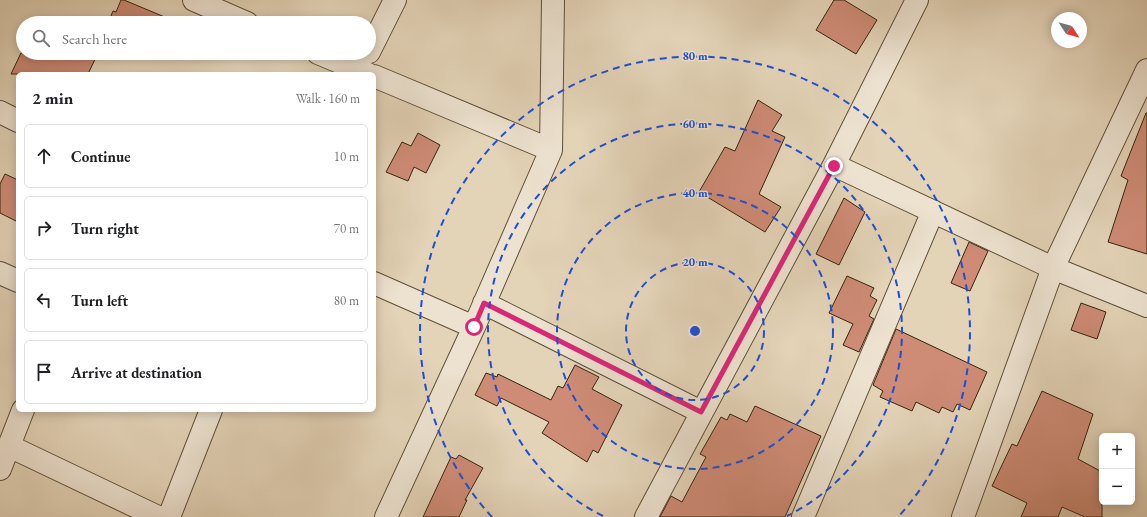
<!DOCTYPE html>
<html lang="en">
<head>
<meta charset="utf-8">
<style>
	:root { --surface:#fff; --page:#f6f6f6; --text:#202124; --muted:#757577; --line:#e0e0e0 }
	body { margin:0; font-family:"EB Garamond",serif; background:var(--page); color:var(--text) }
	.controls { position:absolute; right:12px; bottom:12px; display:grid; overflow:hidden; border-radius:6px; box-shadow:0 2px 10px #0003 }
	.controls button { width:36px; height:36px; display:grid; place-items:center; padding:0; border:0; border-bottom:1px solid var(--line); background:var(--surface); color:var(--text); font:20px sans-serif }
	.compass { position:absolute; left:1051px; top:12px; width:36px; height:36px; border-radius:50%; background:var(--surface); box-shadow:0 2px 10px #0003; rotate:126deg }
	.stop { position:absolute; width:12px; height:12px; margin:-9px; border:3px solid #db2777; border-radius:50%; background:#fff }
	.stop.end { background:#db2777; border-color:#fff; box-shadow:0 1px 4px #0008 }
	.list { margin:0; padding:0; list-style:none }
	h2 { display:flex; justify-content:space-between; align-items:center; height:52px; margin:0; padding:0 16px; font-size:17px }
	h2 small { font-size:13px; font-weight:400; color:var(--muted) }
	.list li { display:grid; grid-template-columns:26px 1fr auto; gap:12px; align-items:center; box-sizing:border-box; height:64px; margin:0 8px 8px; padding:0 8px; border:1px solid var(--line); border-radius:6px }
	.list b { display:block; font-size:15px; white-space:nowrap }
	.list em { font-size:13px; font-style:normal; color:var(--muted) }
	.icon { flex:none; width:22px; height:22px; fill:none; stroke:currentColor; stroke-width:2; stroke-linecap:round; stroke-linejoin:round }
	.map { position:relative; flex:none; width:1147px; height:517px; overflow:hidden }
	.search { position:absolute; background:var(--surface); box-shadow:0 2px 10px #0003; left:16px; top:16px; width:360px; height:44px; display:flex; align-items:center; gap:10px; box-sizing:border-box; padding:0 14px; border-radius:22px; color:var(--muted); font-size:15px }
	.panel { position:absolute; background:var(--surface); box-shadow:0 2px 10px #0003; left:16px; top:72px; width:360px; height:340px; border-radius:6px }
	.map>svg:first-child { display:block }
	.building { fill:#ce8b76; stroke:#35250d }
	.lines { fill:none; stroke-linecap:round; stroke-linejoin:round }
	.minor-casing { stroke:#605038; stroke-width:24 }
	.minor { stroke:#ede2d0; stroke-width:22 }
	.route { stroke:#db2777; stroke-width:5 }
	.ring { fill:none; stroke:#1d4ed8; stroke-width:2; stroke-dasharray:7 5 }
	.centre { fill:#1d4ed8; stroke:#ede2d0; stroke-width:2 }
	.ring-label { font-size:12px; text-anchor:middle; font-weight:bold; fill:#1d4ed8; stroke:#ede2d0; stroke-width:3; stroke-linejoin:round; paint-order:stroke }
</style>
</head>
<body>
<div class="map">
<svg width="1147" height="517" viewBox="0 0 1147 517">
	<rect width="100%" height="100%" fill="#e3d3b7"/>
	<filter id="stains"><feTurbulence type="fractalNoise" baseFrequency=".005" numOctaves="4"/><feColorMatrix values="0 0 0 0 .2 0 0 0 0 .09 0 0 0 0 .02 0 0 0 .5 -.17"/></filter>
	<radialGradient id="worn" r=".72"><stop offset=".6" stop-color="#630" stop-opacity="0"/><stop offset="1" stop-color="#630" stop-opacity=".3"/></radialGradient>
	<!-- building -->
	<path class="building" d="M121 0H124L179 23H108L113 11 116 12Z
		M834 0H844L877 20 856 54 816 30Z
		M21 53H98L88 74H11Z
		M758 100 782 115 772 131 785 137 759 194 781 207 765 232 699 192 725 147 735 151Z
		M1146 113H1147V254L1108 242 1128 180 1121 176Z
		M418 133 440 145 426 173 414 167 408 181 386 172 402 142 411 146Z
		M5 174 18 180V222L0 213V184Z
		M844 198 865 212 839 265 816 254Z
		M969 242 988 251 970 291 951 283Z
		M847 276 874 288 870 296 877 300 869 316 874 319 859 352 843 345 853 324 829 313Z
		M1081 303 1106 312 1097 339 1071 330Z
		M896 329 987 372 970 410 957 404 953 412 942 407 939 413 916 402 912 411 880 397 883 391 873 385Z
		M575 365 599 377 592 389 622 405 598 453 593 450 587 462 542 433 549 422 501 398 497 406 475 395 486 373 497 377 498 374 551 400 558 386 563 388Z
		M1042 391 1093 414 1078 459 1102 472V517H1085L1062 507 1058 517H1021L1027 503 992 486 1012 444 1017 446Z
		M755 406 821 436 785 517H660L671 496 682 502 706 457 700 454 721 417 727 420 730 414 747 422Z
		M459 455 483 468 465 500H467L459 517H423L451 457 456 459Z"/>
	<g class="lines">
		<!-- minor casing -->
		<g class="minor-casing">
			<path id="minor" d="M194 0 247 23
				M369 52 395 0
				M318 53 368 74
				M374 76 551 150
				M0 112 18 121
				M834 165 1053 268 1147 306
				M0 273 18 281
				M374 283 474 327
				M484 303 701 412
				M9 446 158 517
				M0 469 23 410
				M169 517 211 410
				M386 517 474 327 551 150 553 0
				M646 517 834 165 917 0
				M803 517 933 211
				M963 517 1053 268 1147 70"/>
		</g>
		<!-- minor -->
		<use href="#minor" class="minor"/>
	</g>
	<g class="lines">
		<!-- route -->
		<path class="route" d="M474 327 484 303 701 412 834 166"/>
	</g>
	<!-- distance rings -->
	<g class="ring">
		<circle cx="695" cy="331" r="69"/>
		<circle cx="695" cy="331" r="138"/>
		<path d="M603 516A207 207 0 1 1 787 516"/>
		<path d="M492 517A275 275 0 1 1 898 517"/>
	</g>
	<circle cx="695" cy="331" r="6" class="centre"/>
	<g class="ring-label">
		<text x="695" y="60">80 m</text>
		<text x="695" y="128">60 m</text>
		<text x="695" y="197">40 m</text>
		<text x="695" y="266">20 m</text>
	</g>
	<rect width="100%" height="100%" filter="url(#stains)"/>
	<rect width="100%" height="100%" fill="url(#worn)"/>
</svg>
<div class="controls">
<button>+</button>
<button>−</button>
</div>
<svg class="compass" viewBox="-18 -18 36 36"><path d="M0-13l5 13h-10z" fill="#e53935"/><path d="M0 13l5-13h-10z" fill="#757577"/></svg>
<div class="stop" style="left:474px;top:327px"></div>
<div class="stop end" style="left:834px;top:166px"></div>
<div class="search"><svg class="icon" aria-label="search" viewBox="0 0 24 24"><circle cx="10" cy="10" r="6"/><path d="M15 15l6 6"/></svg>Search here</div>
<section class="panel">
<h2>2 min<small>Walk · 160 m</small></h2>
<ul class="list">
<li><svg class="icon" aria-label="ahead" viewBox="0 0 24 24"><path d="M12 20V5M6 11l6-6 6 6"/></svg><div><b>Continue</b></div><em>10 m</em></li>
<li><svg class="icon" aria-label="right" viewBox="0 0 24 24"><path d="M7 20v-9h11M14 6l5 5-5 5"/></svg><div><b>Turn right</b></div><em>70 m</em></li>
<li><svg class="icon" aria-label="left" viewBox="0 0 24 24"><path d="M17 20v-9H6M10 6l-5 5 5 5"/></svg><div><b>Turn left</b></div><em>80 m</em></li>
<li><svg class="icon" aria-label="arrive" viewBox="0 0 24 24"><path d="M6 21V4h12l-3 4 3 4H6"/></svg><div><b>Arrive at destination</b></div></li>
</ul>
</section>
</div>
</body>
</html>
